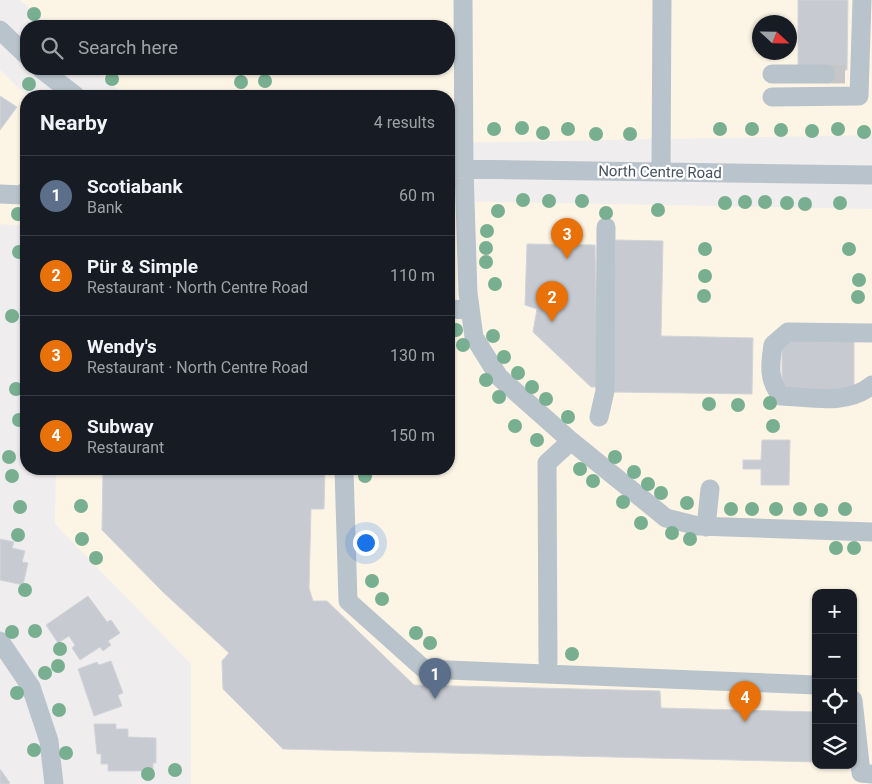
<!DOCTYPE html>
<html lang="en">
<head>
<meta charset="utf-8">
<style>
	:root { --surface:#171b24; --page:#20242c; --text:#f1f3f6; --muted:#9ea1a6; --line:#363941; --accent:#8c9099 }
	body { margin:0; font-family:Roboto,sans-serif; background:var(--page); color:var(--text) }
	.controls { position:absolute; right:15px; bottom:15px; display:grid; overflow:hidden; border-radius:10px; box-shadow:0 1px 4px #0004 }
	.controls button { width:45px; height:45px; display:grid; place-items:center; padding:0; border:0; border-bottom:1px solid var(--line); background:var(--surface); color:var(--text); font:25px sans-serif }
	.compass { position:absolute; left:752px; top:15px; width:45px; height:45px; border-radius:50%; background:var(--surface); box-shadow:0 1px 4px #0004; rotate:112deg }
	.you { position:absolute; left:365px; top:542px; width:18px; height:18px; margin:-12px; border:4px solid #fff; border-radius:50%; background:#1a73e8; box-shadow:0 0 0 8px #1a73e833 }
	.badge { display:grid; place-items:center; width:32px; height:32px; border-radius:50%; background:var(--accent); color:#fff; font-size:16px; font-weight:700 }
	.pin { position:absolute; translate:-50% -41px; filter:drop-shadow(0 1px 2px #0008) }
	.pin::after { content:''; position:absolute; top:26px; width:18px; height:15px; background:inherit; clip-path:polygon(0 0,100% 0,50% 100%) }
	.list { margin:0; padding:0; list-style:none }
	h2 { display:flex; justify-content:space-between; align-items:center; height:65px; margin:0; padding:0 20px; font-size:21px }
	h2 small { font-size:16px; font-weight:400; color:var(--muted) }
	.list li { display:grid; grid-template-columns:32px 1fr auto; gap:15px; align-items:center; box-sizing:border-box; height:80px; padding:0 20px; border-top:1px solid var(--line) }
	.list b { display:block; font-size:19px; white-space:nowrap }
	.list p { margin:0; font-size:16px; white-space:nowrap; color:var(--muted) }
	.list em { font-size:16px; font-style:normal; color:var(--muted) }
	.icon { flex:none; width:28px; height:28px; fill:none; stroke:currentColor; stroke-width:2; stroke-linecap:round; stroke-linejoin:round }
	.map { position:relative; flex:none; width:872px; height:784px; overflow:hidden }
	.search { position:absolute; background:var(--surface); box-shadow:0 1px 4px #0004; left:20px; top:20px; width:435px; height:55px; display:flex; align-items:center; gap:12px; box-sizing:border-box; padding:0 18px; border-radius:20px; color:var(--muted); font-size:19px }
	.panel { position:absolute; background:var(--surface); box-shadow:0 1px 4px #0004; left:20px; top:90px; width:435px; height:385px; border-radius:20px }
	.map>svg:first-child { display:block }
	.commercial { fill:#fcf5e6; fill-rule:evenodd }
	.building { fill:#c7cbd1; stroke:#d1d4d9 }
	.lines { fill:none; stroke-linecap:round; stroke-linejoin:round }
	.minor-tunnel { stroke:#c6c6c9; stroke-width:19; stroke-dasharray:19 9; stroke-linecap:butt }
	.minor { stroke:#b9c3cb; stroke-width:19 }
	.tree { fill:#78af91 }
	.labels { text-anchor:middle; stroke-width:4.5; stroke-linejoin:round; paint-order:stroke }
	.street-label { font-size:15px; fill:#46525b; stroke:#fff }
</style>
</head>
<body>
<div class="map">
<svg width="872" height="784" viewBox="0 0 872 784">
	<rect width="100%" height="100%" fill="#f0edee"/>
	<!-- commercial -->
	<path class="commercial" d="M20 0H872V135L449 143V96H125L95 69H449V26H49ZM760 22H790V52H760Z
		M0 70 27 96 26 226 0 224Z
		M449 201 872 209V784H191V664L55 524 56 469H449ZM816 593H853V765H816Z"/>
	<!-- building -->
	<path class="building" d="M798 0H848L847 70H798Z
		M0 96 17 107 0 130Z
		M615 240 663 241 661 336 753 338 752 394 613 392Z
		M527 244 595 245 598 387H591L533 332 537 309 525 305Z
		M782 339H854V393H782Z
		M762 440H790L789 485H761V469H743V460H761Z
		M103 469H325L324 509H311L309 588 313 601H327L414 685 660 691 661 708 816 712V762L283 749 223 689 222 661 229 653 163 592 102 530Z
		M0 539 14 542 12 548 25 551 22 562 28 563 23 585 0 580Z
		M88 596 107 622 111 620 120 633 108 641 111 645 103 651 100 647 80 660 72 648 75 645 69 636 58 643 46 625Z
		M111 661 123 693 118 695 122 706 94 716 78 669 97 662 99 665Z
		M94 724H116V729H128V737L156 738V763H153V771H108V764H101V754H97Z
		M0 769 10 783 9 784H0Z"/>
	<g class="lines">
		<!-- minor-tunnel -->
		<path class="minor-tunnel" d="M826 74H850"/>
		<!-- minor -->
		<path class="minor" d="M463 0 464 170 468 293 474 337 499 377 571 441 666 518 698 526 872 532
			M0 30 26 55
			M41 69 76 96
			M772 74H826
			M772 97 859 96 862 0
			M449 169 872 175
			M661 172 662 0
			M0 194 23 195 26 191
			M449 309 470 310
			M872 333 788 332 773 345C770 365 768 380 781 396 811 397 847 406 872 385
			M599 417 605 391 606 227
			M344 469 348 601 424 669 816 685
			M706 527 710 489
			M0 641 31 687 49 741 54 784
			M548 662 547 463 571 441
			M853 700 861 773 872 774"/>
	</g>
	<!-- trees -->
	<g class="tree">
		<circle cx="34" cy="14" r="7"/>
		<circle cx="112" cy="79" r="7"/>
		<circle cx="265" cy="81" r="7"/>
		<circle cx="241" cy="82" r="7"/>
		<circle cx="29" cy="84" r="7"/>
		<circle cx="522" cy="128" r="7"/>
		<circle cx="494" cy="129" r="7"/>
		<circle cx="568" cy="129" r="7"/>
		<circle cx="720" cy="129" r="7"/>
		<circle cx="752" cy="129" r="7"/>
		<circle cx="838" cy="129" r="7"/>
		<circle cx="781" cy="130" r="7"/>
		<circle cx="812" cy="131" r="7"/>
		<circle cx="864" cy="132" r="7"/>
		<circle cx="543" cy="133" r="7"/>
		<circle cx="596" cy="134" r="7"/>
		<circle cx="630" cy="134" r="7"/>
		<circle cx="523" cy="200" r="7"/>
		<circle cx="549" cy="201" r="7"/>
		<circle cx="582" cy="201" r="7"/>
		<circle cx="745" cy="202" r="7"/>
		<circle cx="765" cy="202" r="7"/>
		<circle cx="725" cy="203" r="7"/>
		<circle cx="787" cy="203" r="7"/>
		<circle cx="840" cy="203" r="7"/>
		<circle cx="805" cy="204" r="7"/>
		<circle cx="658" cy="210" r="7"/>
		<circle cx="498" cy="211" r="7"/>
		<circle cx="606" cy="213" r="7"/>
		<circle cx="18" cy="214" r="7"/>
		<circle cx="487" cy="231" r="7"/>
		<circle cx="486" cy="248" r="7"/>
		<circle cx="705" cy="249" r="7"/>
		<circle cx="849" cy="249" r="7"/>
		<circle cx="19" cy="252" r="7"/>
		<circle cx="486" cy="262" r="7"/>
		<circle cx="705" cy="276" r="7"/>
		<circle cx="859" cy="280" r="7"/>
		<circle cx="495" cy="284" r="7"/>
		<circle cx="704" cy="296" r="7"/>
		<circle cx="858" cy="297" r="7"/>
		<circle cx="12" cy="316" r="7"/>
		<circle cx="456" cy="330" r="7"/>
		<circle cx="493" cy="336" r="7"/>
		<circle cx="463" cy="345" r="7"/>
		<circle cx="504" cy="357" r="7"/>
		<circle cx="518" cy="373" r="7"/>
		<circle cx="486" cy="380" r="7"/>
		<circle cx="532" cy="387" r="7"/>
		<circle cx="16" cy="389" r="7"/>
		<circle cx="499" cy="397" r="7"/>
		<circle cx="546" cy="399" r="7"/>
		<circle cx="770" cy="403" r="7"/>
		<circle cx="709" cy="404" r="7"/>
		<circle cx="738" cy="405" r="7"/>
		<circle cx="568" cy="417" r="7"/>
		<circle cx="19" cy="420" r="7"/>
		<circle cx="515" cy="426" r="7"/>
		<circle cx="773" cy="426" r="7"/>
		<circle cx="537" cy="440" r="7"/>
		<circle cx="9" cy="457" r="7"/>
		<circle cx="615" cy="457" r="7"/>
		<circle cx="580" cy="469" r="7"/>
		<circle cx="634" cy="472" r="7"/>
		<circle cx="12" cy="476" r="7"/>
		<circle cx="365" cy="476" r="7"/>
		<circle cx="593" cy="481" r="7"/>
		<circle cx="648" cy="484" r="7"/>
		<circle cx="661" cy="493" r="7"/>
		<circle cx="623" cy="502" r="7"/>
		<circle cx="687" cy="503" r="7"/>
		<circle cx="81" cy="506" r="7"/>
		<circle cx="20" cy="507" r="7"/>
		<circle cx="731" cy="509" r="7"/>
		<circle cx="752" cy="509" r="7"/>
		<circle cx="776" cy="509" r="7"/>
		<circle cx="800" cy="509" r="7"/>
		<circle cx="845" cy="509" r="7"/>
		<circle cx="821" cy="510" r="7"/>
		<circle cx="641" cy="523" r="7"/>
		<circle cx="672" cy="533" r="7"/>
		<circle cx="18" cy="535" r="7"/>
		<circle cx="82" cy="539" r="7"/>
		<circle cx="690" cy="539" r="7"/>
		<circle cx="836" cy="548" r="7"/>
		<circle cx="854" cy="548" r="7"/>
		<circle cx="96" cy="558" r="7"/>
		<circle cx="372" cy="581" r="7"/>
		<circle cx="25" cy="590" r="7"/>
		<circle cx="382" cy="599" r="7"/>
		<circle cx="35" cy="631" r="7"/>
		<circle cx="12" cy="632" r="7"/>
		<circle cx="416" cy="633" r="7"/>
		<circle cx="430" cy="643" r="7"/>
		<circle cx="60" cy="649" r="7"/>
		<circle cx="572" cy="654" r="7"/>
		<circle cx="58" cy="666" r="7"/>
		<circle cx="45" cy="673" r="7"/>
		<circle cx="17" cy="693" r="7"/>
		<circle cx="59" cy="710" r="7"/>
		<circle cx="34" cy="750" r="7"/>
		<circle cx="66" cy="753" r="7"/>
		<circle cx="175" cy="770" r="7"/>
		<circle cx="148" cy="774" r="7"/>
	</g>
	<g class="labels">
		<!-- street labels -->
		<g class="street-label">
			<text transform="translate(660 172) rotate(1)" y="5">North Centre Road</text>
		</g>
	</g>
</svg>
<div class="controls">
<button>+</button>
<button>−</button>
<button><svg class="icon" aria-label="locate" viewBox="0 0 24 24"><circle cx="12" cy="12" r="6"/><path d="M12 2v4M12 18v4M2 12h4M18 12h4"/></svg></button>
<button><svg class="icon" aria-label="layers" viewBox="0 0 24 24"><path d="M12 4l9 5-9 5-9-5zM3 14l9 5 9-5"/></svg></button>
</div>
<svg class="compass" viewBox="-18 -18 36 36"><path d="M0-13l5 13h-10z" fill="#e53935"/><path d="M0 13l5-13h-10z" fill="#9ea1a6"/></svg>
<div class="you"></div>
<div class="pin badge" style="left:435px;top:699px;background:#5c6f8a">1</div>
<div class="pin badge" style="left:552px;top:322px;background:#e8710a">2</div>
<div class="pin badge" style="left:567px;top:259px;background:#e8710a">3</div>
<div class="pin badge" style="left:745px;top:722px;background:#e8710a">4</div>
<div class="search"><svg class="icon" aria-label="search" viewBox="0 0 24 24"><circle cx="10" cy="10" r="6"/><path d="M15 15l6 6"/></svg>Search here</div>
<section class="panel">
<h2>Nearby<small>4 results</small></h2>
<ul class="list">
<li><span class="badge" style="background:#5c6f8a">1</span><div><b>Scotiabank</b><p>Bank</p></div><em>60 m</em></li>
<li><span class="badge" style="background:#e8710a">2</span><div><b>Pür &amp; Simple</b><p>Restaurant · North Centre Road</p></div><em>110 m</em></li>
<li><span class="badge" style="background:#e8710a">3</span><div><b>Wendy's</b><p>Restaurant · North Centre Road</p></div><em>130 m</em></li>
<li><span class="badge" style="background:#e8710a">4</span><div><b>Subway</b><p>Restaurant</p></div><em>150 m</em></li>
</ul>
</section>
</div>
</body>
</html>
